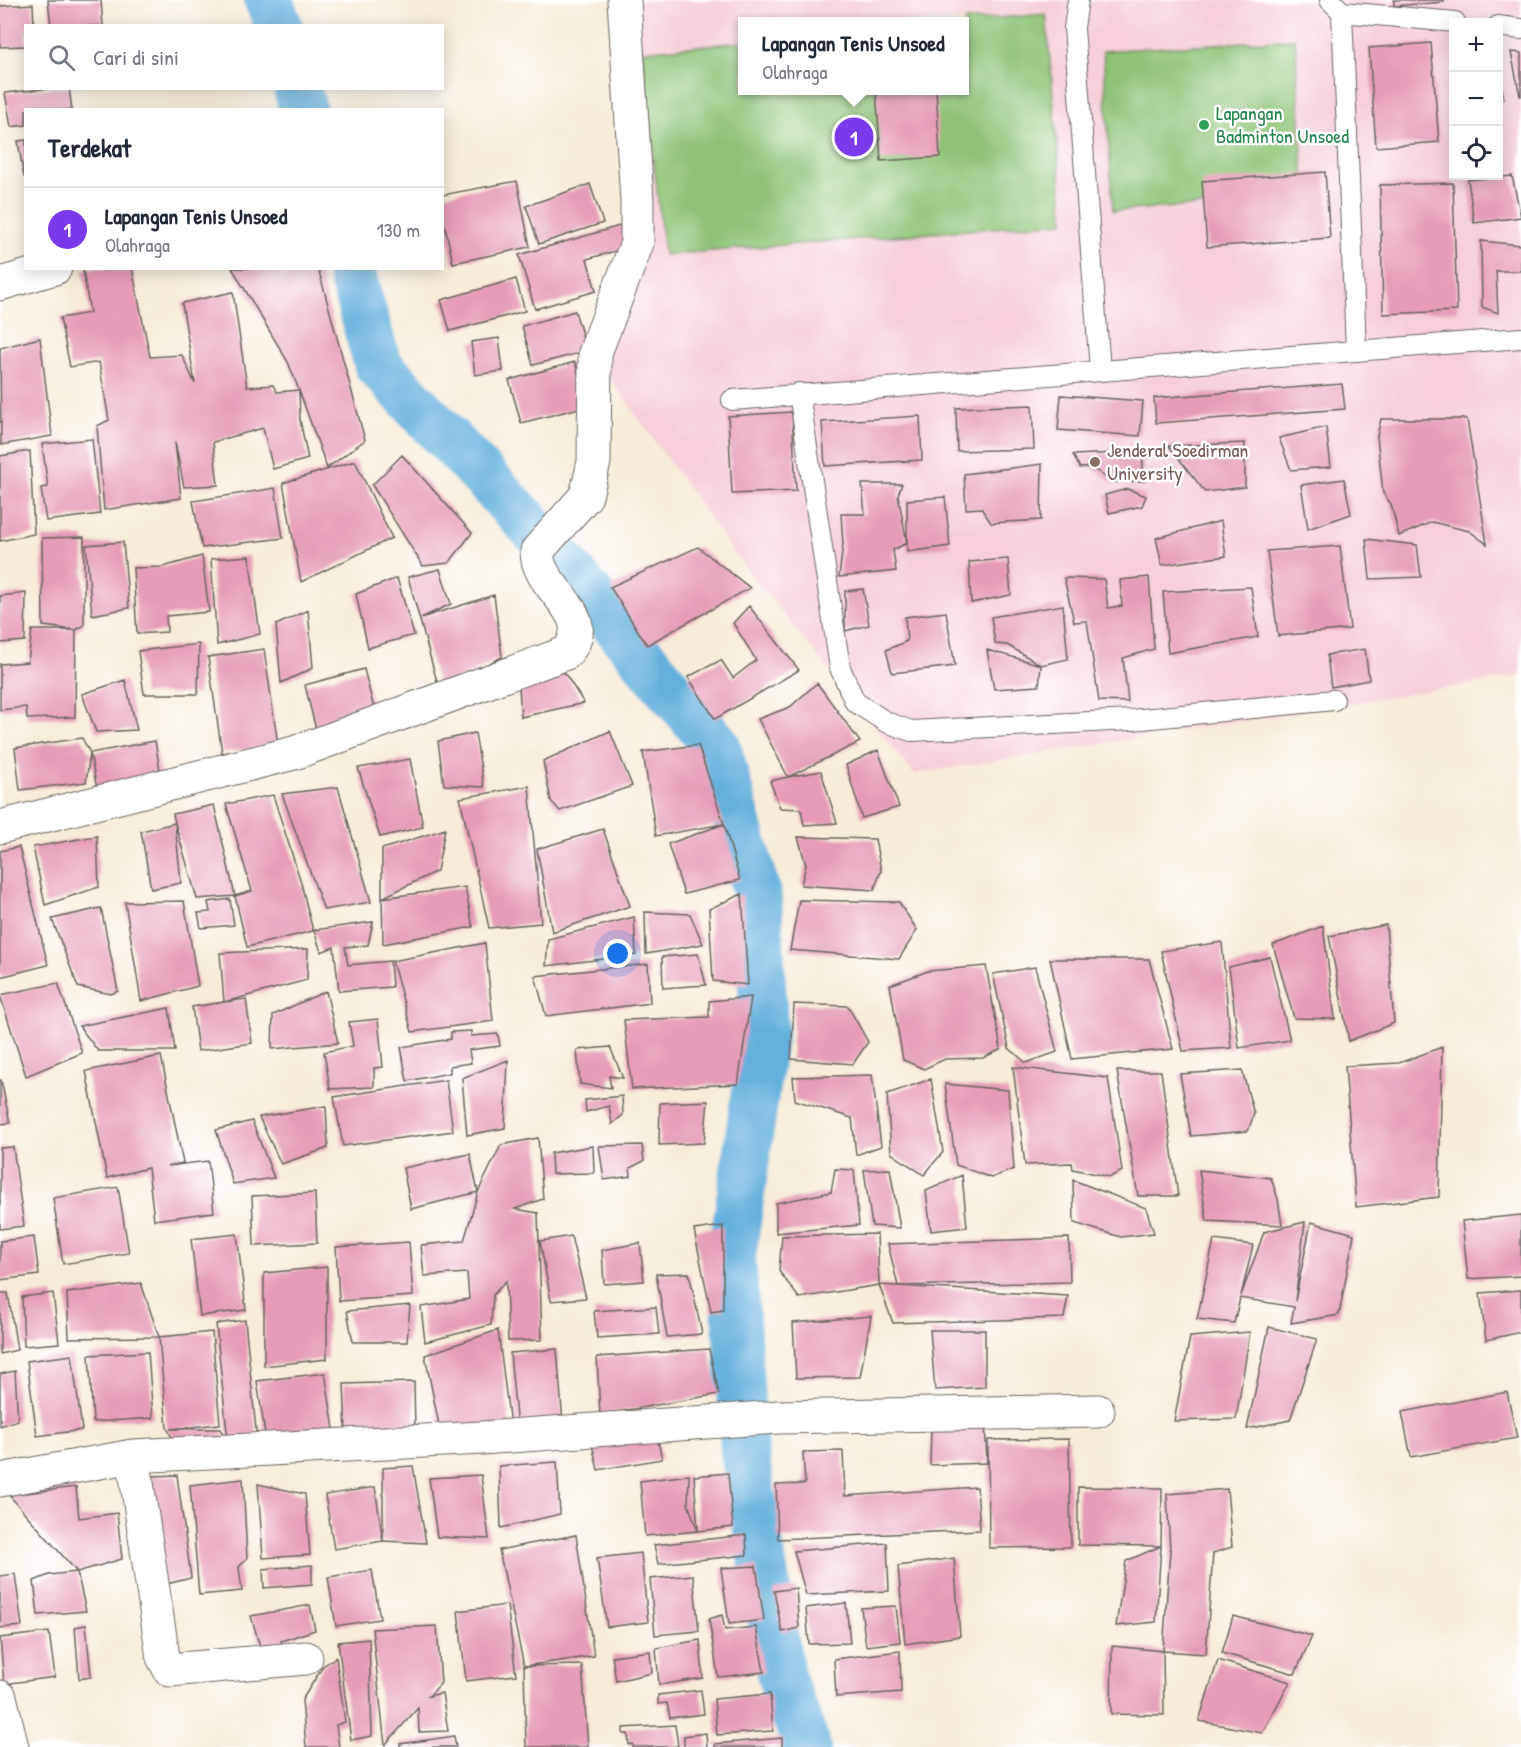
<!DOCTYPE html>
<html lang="id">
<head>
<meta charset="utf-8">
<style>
	:root { --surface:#fff; --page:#f6f6f7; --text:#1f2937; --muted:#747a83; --line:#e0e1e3; --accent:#7c3aed }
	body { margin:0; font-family:"Patrick Hand",sans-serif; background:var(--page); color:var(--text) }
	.controls { position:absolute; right:18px; top:18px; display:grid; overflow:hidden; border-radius:0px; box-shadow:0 3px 15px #0003 }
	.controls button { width:54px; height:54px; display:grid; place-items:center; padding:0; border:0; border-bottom:2px solid var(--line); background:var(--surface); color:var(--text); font:30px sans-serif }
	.you { position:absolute; left:618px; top:954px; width:21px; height:21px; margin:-15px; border:4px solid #fff; border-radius:50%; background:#1a73e8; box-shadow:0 0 0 9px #1a73e833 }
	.badge { display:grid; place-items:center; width:39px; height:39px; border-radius:50%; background:var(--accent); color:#fff; font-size:20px; font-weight:700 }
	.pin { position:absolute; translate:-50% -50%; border:3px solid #fff; box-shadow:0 2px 6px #0006 }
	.popup { position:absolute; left:738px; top:17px; width:231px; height:78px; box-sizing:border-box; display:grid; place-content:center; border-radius:0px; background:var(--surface); filter:drop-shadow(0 2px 4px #0005); font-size:20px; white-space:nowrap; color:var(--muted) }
	.popup b { font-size:22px; color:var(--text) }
	.popup::after { content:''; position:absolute; left:50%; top:100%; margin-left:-12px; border:12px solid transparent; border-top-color:var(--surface) }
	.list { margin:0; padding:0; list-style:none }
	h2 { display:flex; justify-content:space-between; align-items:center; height:78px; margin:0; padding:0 24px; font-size:26px }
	h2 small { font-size:20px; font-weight:400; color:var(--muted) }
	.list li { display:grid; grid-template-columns:39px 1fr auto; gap:18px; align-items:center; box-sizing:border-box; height:84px; padding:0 24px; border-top:2px solid var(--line) }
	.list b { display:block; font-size:22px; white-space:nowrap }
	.list p { margin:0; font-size:20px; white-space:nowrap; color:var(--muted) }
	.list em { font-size:20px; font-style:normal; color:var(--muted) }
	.icon { flex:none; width:33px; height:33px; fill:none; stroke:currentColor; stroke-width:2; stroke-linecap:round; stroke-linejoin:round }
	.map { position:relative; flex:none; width:1521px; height:1747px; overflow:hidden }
	.search { position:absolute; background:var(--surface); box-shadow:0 3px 15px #0003; left:24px; top:24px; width:420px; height:66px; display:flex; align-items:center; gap:15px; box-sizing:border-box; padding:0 21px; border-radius:0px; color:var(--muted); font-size:22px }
	.panel { position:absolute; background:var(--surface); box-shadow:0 3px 15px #0003; left:24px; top:108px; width:420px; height:162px; border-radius:0px }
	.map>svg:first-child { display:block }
	.built { fill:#f6cfd8; fill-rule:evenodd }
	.green { fill:#8ec376; stroke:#557049; stroke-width:1.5 }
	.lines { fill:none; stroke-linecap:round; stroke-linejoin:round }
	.canal { stroke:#64b0dd; stroke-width:48 }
	.building { fill:#e69cb8 }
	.lane-casing { stroke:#69655e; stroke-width:22 }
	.street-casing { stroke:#69655e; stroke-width:35 }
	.lane { stroke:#fff; stroke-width:20 }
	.street { stroke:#fff; stroke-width:33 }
	.leisure-dot { fill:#2e9e5b; stroke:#fff; stroke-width:2 }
	.education-dot { fill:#8d6e63; stroke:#fff; stroke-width:2 }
	.labels { text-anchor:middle; stroke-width:5; stroke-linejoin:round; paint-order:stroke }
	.leisure-label { font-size:20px; fill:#27864d; stroke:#fff; text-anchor:start }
	.education-label { font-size:20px; fill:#785e54; stroke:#fff; text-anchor:start }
</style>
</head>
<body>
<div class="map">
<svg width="1521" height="1747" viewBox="0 0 1521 1747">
	<rect width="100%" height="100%" fill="#fff"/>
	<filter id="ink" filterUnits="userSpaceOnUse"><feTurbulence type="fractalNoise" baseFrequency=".0167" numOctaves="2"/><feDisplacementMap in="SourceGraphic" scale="12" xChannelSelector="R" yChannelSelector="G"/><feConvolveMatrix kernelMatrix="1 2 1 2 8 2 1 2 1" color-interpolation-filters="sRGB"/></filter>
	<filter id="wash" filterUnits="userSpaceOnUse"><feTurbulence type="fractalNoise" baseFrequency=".008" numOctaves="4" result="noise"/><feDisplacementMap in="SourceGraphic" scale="24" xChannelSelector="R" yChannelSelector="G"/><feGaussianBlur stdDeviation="1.35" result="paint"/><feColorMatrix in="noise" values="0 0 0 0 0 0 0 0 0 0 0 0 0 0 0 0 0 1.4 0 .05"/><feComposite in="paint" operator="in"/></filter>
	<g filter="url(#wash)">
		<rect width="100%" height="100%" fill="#f7ecd9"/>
		<!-- built -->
		<path class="built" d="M635 0H1521V676L914 774 739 560 600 364 650 221ZM743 21H965V90H743ZM1454 22H1498V176H1454Z"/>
		<!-- green -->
		<path class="green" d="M1046 14 1064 222 664 255 642 51 743 42V90H965V21H963Z
			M1295 39 1305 199 1113 211 1103 51Z"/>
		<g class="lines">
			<!-- canal -->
			<path class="canal" d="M268 0 279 26
				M297 88 303 110
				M350 268 378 365 544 540 717 746 758 898 764 1031 732 1256 744 1450 781 1676 807 1747"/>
		</g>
		<g id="blocks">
			<!-- building -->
			<path class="building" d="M48 0H101L103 26H51Z
				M1394 0H1444V2L1394 6Z
				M33 4 34 26H26V46L0 47V6Z
				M1431 43 1439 142 1376 147 1369 48Z
				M1511 52 1521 53V96H1520Z
				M1498 75 1504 98 1498 101Z
				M52 88H69L72 110H26V125L11 127 5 93Z
				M876 90H936L940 157 881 161Z
				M26 140V177H24L18 141Z
				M1325 172 1330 238 1207 247 1202 181Z
				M1512 176 1521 217 1474 223 1468 180Z
				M517 181 530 247 453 263 442 213V195Z
				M1453 183 1457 311 1383 314 1380 185Z
				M590 184 603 223 539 244 526 206Z
				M623 225 630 247 587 259 596 291 535 309 519 255Z
				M1481 241 1521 245V271H1496L1498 313 1482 307Z
				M89 268H132L150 357 182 355 195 384 182 303 233 292 247 387 273 385 277 392 299 390 288 362 232 268H318L365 440 327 468 299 390 300 420 308 459 273 469 263 428 213 442 218 485 184 487 175 442 181 498 104 510 97 426 109 420 99 362 70 367 60 318 90 313 83 270Z
				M516 279 525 311 450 331 441 300Z
				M575 311 587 351 533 365 522 326Z
				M40 338 52 436 1 445 0 348Z
				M499 338 503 371 475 375 471 342Z
				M575 362 587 406 521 423 509 380Z
				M1342 384 1345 409 1156 423 1154 398Z
				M1061 395 1143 401 1140 436 1058 430Z
				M1032 405 1034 449 957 451 956 408Z
				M792 412 796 491 732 494 728 416Z
				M920 416 922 460 825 466 822 422Z
				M1381 419H1467L1487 544 1469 531 1432 522 1399 536 1391 504 1383 493 1377 436Z
				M1326 427 1331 467 1291 470 1279 438Z
				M92 439 100 514 46 521 41 488 48 487 42 444Z
				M1245 443V487L1205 492 1169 446Z
				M30 451 34 534 0 541V456Z
				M1142 452 1144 481 1112 482 1091 467 1080 468 1073 455Z
				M402 455 472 533 449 563 423 566 372 485Z
				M355 461 392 538 301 582 283 483Z
				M1042 464 1041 520 991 523 981 508 966 509 964 474Z
				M1344 479 1351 514 1308 529 1301 485Z
				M862 484H902L898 495 907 543 893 550 896 571 839 577 843 544 841 514H865Z
				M275 488 283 538 202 548 193 501Z
				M1127 489 1146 496 1142 506 1109 513 1105 495Z
				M945 497 950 546 907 552V500Z
				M1221 521 1226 556 1162 565 1156 538Z
				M84 537V625L76 630 75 717 27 719 26 707 0 710V664L28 662 32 630H75L43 626 42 538Z
				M1366 539 1417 545 1421 577 1370 579Z
				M123 542 129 608 92 615 86 545Z
				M1340 546 1350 629 1278 636 1267 551Z
				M698 547 750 588 647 645 610 587Z
				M202 556 209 612 166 616 167 632 137 634 133 568 163 567Z
				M249 556 260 634 217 645 211 559Z
				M1008 559 1011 595 971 603 969 562Z
				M440 569 451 604 421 618 494 595 502 657 439 689 408 577Z
				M1149 577 1154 649 1123 658 1128 702 1099 701 1087 621 1074 622 1064 578 1104 579 1108 608 1122 606 1120 580Z
				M397 578 414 635 368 648 356 594Z
				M1251 587 1258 637 1168 653 1163 592Z
				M863 589 869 625 845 631V591Z
				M26 593 25 641 0 643V596Z
				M1063 605 1068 659 1041 665 1007 645 995 644 991 617Z
				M749 606 799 670 715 719 688 677 721 660 733 678 756 660 733 623Z
				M308 610 313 668 281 683 276 625Z
				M946 612 955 666 892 673 886 650 907 641 905 617Z
				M199 644 198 694H144L138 651Z
				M264 649 278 745 222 753 208 657Z
				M1365 649 1369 680 1331 687 1327 655Z
				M987 650 1041 665 1039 686 994 689Z
				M364 669 375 713 316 730 305 685Z
				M564 672 584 703 521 717 519 686Z
				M125 680 137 730 96 732 82 694Z
				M817 683 860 742 788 777 821 771 837 823 804 825 801 809 780 808 770 781 788 777 758 719 790 707Z
				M610 731 632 786 560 811 551 801 543 761Z
				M475 733 484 787 444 785 438 741Z
				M82 738 90 753 86 782 20 790 15 748Z
				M155 741 161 777 97 789 90 753Z
				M698 745 724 824 656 836 643 752Z
				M878 750 899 807 862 818 846 765Z
				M410 759 423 827 380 837 358 768Z
				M529 786 541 923 489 928 460 798Z
				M338 787 371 902 324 910 282 794Z
				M273 795 300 879 313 931 247 947 235 896 197 899 175 823 181 883 151 889 141 831 175 823 173 814 214 805 235 896 252 891 226 804Z
				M724 824 740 880 684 894 668 844Z
				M445 829 437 871 382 898V849Z
				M603 829 630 906 552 932 537 849Z
				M97 836 99 887 45 905 33 847Z
				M798 837 875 839 881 871 874 890 801 885 806 865Z
				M19 847 48 965 0 977V851Z
				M465 887 473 927 383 944 382 898Z
				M742 894 748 985 713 981 709 909Z
				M230 899 234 925 201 928 198 913 210 912 208 902Z
				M799 900 899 902 917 930 899 959 790 950Z
				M184 901 198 986 141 1001 125 902Z
				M101 908 118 991 111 994 78 987 52 919Z
				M645 912 690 914 703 944 646 954Z
				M634 917 636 955 546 966 548 939Z
				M373 922 368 945 345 947 348 965 390 961 392 987 339 991 334 947 321 952 314 930Z
				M1386 925 1394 1023 1349 1041 1329 936Z
				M1323 926 1335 1019 1294 1018 1273 945Z
				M1222 942 1231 1048 1183 1051 1161 951Z
				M485 943 493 1021 412 1032 392 961Z
				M308 949 307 980 224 1002 246 999 252 1043 198 1051 192 1007 224 1002 220 953Z
				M698 954 706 985 663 988 662 957Z
				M1270 957 1290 1040 1239 1048 1229 967Z
				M1050 959H1149L1173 1049 1072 1059Z
				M648 964 650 1003 546 1016 535 976Z
				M986 966 1001 1049 983 1058 945 1059 924 1069 903 1060 890 985 928 971Z
				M1035 967 1057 1052 1026 1063 1009 1048 993 974Z
				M58 983 82 1053 26 1076 0 995Z
				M326 991 338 1043 272 1049 273 1015Z
				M751 997 738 1084 632 1089 624 1020 709 1017V1001Z
				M794 1004 848 1006 868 1042 853 1064 791 1059Z
				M169 1008 175 1051H98L79 1026Z
				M378 1019 383 1067 374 1068V1087L330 1089 324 1052 353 1046 349 1022Z
				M471 1031V1036L498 1034 500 1046 469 1050 471 1063 450 1066V1073L407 1081 401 1047 451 1039V1032Z
				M610 1047 623 1078 609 1076 611 1088 580 1084 577 1050Z
				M1442 1047 1439 1197 1356 1207 1345 1066 1399 1063Z
				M161 1056 183 1163 168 1166 208 1161 214 1212 154 1220 148 1168 107 1178 86 1071Z
				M508 1060 505 1128 467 1135 462 1078Z
				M1013 1067 1108 1078 1122 1171 1110 1177 1073 1169 1072 1163 1025 1165Z
				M1242 1070 1254 1114 1248 1131 1191 1136 1180 1074Z
				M1117 1071H1161L1178 1196H1138Z
				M872 1075 881 1146 856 1155 852 1118 795 1100 793 1077Z
				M931 1079 943 1152 924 1175 891 1153 887 1094Z
				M0 1080H1L10 1123 0 1124Z
				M446 1080 453 1131 343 1146 334 1097Z
				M945 1084 1008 1090 1014 1169 991 1178 956 1165Z
				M622 1096 623 1115 612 1124 609 1106 586 1112 585 1100Z
				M708 1101 704 1143 659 1145 660 1103Z
				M326 1106 328 1148 281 1164 259 1117Z
				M252 1121 274 1178 233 1184 216 1130Z
				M538 1138 543 1199 515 1209 538 1213 542 1340 508 1341 506 1281 493 1295 491 1325 425 1342 421 1307 469 1299 467 1273 424 1276 421 1245 464 1241 478 1192 501 1145Z
				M642 1145 644 1161 630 1168 631 1176 604 1180 599 1146Z
				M593 1146 594 1173 552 1174 551 1153Z
				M13 1147 24 1226 0 1229V1148Z
				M470 1154 478 1192 411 1209 403 1168Z
				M835 1169 854 1170 859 1225 776 1233V1203L831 1192Z
				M890 1169 900 1228 872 1226 864 1170Z
				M1199 1170 1271 1178 1278 1199 1282 1225 1207 1221Z
				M962 1175 967 1227 931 1231 926 1191Z
				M1073 1180 1146 1208 1154 1233 1121 1237 1074 1223Z
				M118 1187 129 1253 63 1264 53 1198Z
				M315 1193 317 1243 254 1246 252 1196Z
				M1521 1215V1276L1468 1279 1462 1221Z
				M1305 1222 1295 1301 1311 1222 1354 1234 1339 1315 1291 1323 1294 1307 1240 1298 1234 1323 1197 1319 1214 1240 1253 1245 1241 1296 1264 1232Z
				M723 1226V1310L711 1312 694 1230Z
				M237 1234 246 1310 200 1316 191 1239Z
				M877 1234 879 1285 799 1298 779 1271 782 1236Z
				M571 1236 586 1298 551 1301 540 1241Z
				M34 1237 39 1275 0 1280V1241Z
				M1069 1238 1070 1282 898 1286 888 1244Z
				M409 1242 413 1296 339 1301 336 1247Z
				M640 1243 644 1281 604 1284 602 1250Z
				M327 1267V1359L264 1366V1273Z
				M689 1273 702 1334 667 1337 656 1274Z
				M141 1283 159 1337 69 1338 67 1293Z
				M879 1285 897 1286 1068 1296 1064 1318 893 1323Z
				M1521 1290V1332L1486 1340 1480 1293Z
				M0 1293H8L17 1350 0 1354Z
				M53 1293 59 1343 24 1346 22 1297Z
				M410 1305 407 1342H353L347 1311Z
				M656 1307 659 1334 597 1338 594 1311Z
				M871 1316 860 1377 796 1378 793 1323Z
				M245 1320 257 1440 228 1442 216 1324Z
				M1269 1327 1317 1339 1290 1420 1247 1429Z
				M498 1330 510 1425 440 1430 425 1355Z
				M930 1330H985V1387L935 1390Z
				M212 1332 220 1424 170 1429H220L228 1442 176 1445 167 1428 159 1337Z
				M1250 1332 1236 1419 1174 1421 1190 1337Z
				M557 1349 563 1423 517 1428 510 1353Z
				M709 1349 719 1394 600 1415 597 1357Z
				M148 1352 153 1418 93 1422 89 1355Z
				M72 1355 82 1430 37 1436 27 1361Z
				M15 1371 18 1420 0 1426V1374Z
				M325 1373 335 1435 266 1440 257 1381Z
				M414 1382 415 1432 346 1434 344 1384Z
				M1507 1392 1517 1438 1411 1457 1402 1412Z
				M985 1422 987 1463 930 1465 931 1427Z
				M1069 1439 1071 1547 989 1548 988 1440Z
				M591 1440 658 1441 662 1459 598 1470Z
				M843 1451 845 1496 977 1487 980 1530 778 1539 776 1485 805 1484 803 1452Z
				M557 1462 560 1514 501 1528 499 1466Z
				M413 1466 426 1543 383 1541 334 1549 325 1495 375 1487 383 1541V1468Z
				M728 1473 733 1527 698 1531 694 1476Z
				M177 1475 191 1578 163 1585 149 1476Z
				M481 1475 489 1539 437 1537 429 1478Z
				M689 1475 688 1504 698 1531 645 1536 640 1481Z
				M243 1479 247 1558 239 1567 242 1591 199 1595 190 1485Z
				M258 1484 305 1494 310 1555 263 1558Z
				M76 1487 79 1518 117 1513 122 1559 77 1572 86 1611 38 1615 34 1581 49 1575 77 1572 9 1495Z
				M1078 1487 1162 1488 1161 1546 1156 1622 1116 1626 1126 1561 1161 1546 1078 1545Z
				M1227 1489 1232 1547 1213 1553 1206 1654 1163 1651 1170 1551 1167 1494Z
				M576 1535 594 1656 524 1666 582 1665 588 1747H526L524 1666 499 1550Z
				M746 1535 747 1555 658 1564 654 1545Z
				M887 1543 889 1591 806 1595 794 1551Z
				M641 1553 648 1622 607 1627 597 1558Z
				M954 1558 960 1636 905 1644 898 1566Z
				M312 1565V1584L264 1588 263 1569Z
				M756 1566 764 1620 729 1624 721 1568Z
				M372 1570 380 1619 336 1626 328 1577Z
				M15 1574 22 1626 0 1628V1576Z
				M693 1575 699 1631 655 1635 650 1579Z
				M796 1588 799 1628 782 1632 774 1591Z
				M846 1603 850 1643 809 1644 806 1608Z
				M310 1605 315 1630 281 1641 283 1655 263 1657 251 1616Z
				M507 1605 516 1675 466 1681 458 1611Z
				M896 1606 900 1642 866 1646 861 1608Z
				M722 1615 725 1630 756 1627 764 1672 718 1677 709 1619Z
				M1233 1616 1312 1636 1295 1674 1222 1653Z
				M86 1625 91 1677 79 1679 75 1627Z
				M437 1626 441 1683 429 1696 442 1693 448 1731 419 1732 418 1708 385 1745 372 1629Z
				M49 1632 55 1677 4 1684 0 1638Z
				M369 1639 372 1736 351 1740 338 1642Z
				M700 1640 703 1678 659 1685 656 1648Z
				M1112 1646 1163 1651 1164 1715 1111 1714Z
				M650 1651 652 1673 616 1681 612 1656Z
				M900 1651 901 1692 836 1697 834 1659Z
				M336 1657 345 1722 336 1725 339 1747H306L302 1700 323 1666Z
				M1218 1660 1290 1682 1262 1733 1199 1721Z
				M701 1690 704 1714 670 1718 667 1703 658 1704V1695Z
				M770 1694 773 1731 717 1735 714 1699Z
				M675 1725 678 1746 671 1747H633L632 1744 629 1745 628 1734H623V1728Z
				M706 1733 707 1747H684V1736Z
				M454 1736 456 1747H400V1744Z
				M782 1738V1747H715V1744Z"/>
		</g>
	</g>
	<g filter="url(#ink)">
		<use href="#blocks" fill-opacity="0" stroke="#69655e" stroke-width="1.5"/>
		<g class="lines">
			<!-- lane casing -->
			<g class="lane-casing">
				<path id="lane" d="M1078 0 1074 28 1100 370
					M1330 0 1342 12 1455 22
					M1342 12 1356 349
					M1498 26 1521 29
					M799 393 840 668 855 702 886 722 911 731 1132 720 1334 700
					M732 400 1521 338"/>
			</g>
			<!-- street casing -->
			<g class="street-casing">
				<path id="street" d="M0 284 55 268
					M0 827 294 753 566 653C601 614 536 590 537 551L586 496 594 462 595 353 637 243V200L624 0
					M133 1456 163 1657 170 1670 306 1658
					M0 1480 133 1456 482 1438 779 1417 1098 1411
					M0 1697 12 1747"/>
			</g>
			<!-- lane -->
			<use href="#lane" class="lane"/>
			<!-- street -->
			<use href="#street" class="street"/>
		</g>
	</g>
	<!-- markers -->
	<circle class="leisure-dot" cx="1204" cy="125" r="6"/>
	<circle class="education-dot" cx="1095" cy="462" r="6"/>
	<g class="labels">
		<!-- leisure labels -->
		<g class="leisure-label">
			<text x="1216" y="120">Lapangan<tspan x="1216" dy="23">Badminton Unsoed</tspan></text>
		</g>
		<!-- education labels -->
		<g class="education-label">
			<text x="1107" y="457">Jenderal Soedirman<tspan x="1107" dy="23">University</tspan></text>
		</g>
	</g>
</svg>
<div class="controls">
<button>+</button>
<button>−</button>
<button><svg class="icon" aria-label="locate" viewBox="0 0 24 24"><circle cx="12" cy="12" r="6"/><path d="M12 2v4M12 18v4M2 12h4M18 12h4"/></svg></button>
</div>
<div class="you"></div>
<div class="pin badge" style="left:854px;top:137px">1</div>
<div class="popup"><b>Lapangan Tenis Unsoed</b>Olahraga</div>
<div class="search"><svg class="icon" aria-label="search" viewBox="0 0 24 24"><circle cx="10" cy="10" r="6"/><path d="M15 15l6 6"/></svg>Cari di sini</div>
<section class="panel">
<h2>Terdekat<small></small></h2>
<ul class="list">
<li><span class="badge">1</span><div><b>Lapangan Tenis Unsoed</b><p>Olahraga</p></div><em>130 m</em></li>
</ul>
</section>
</div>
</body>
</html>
